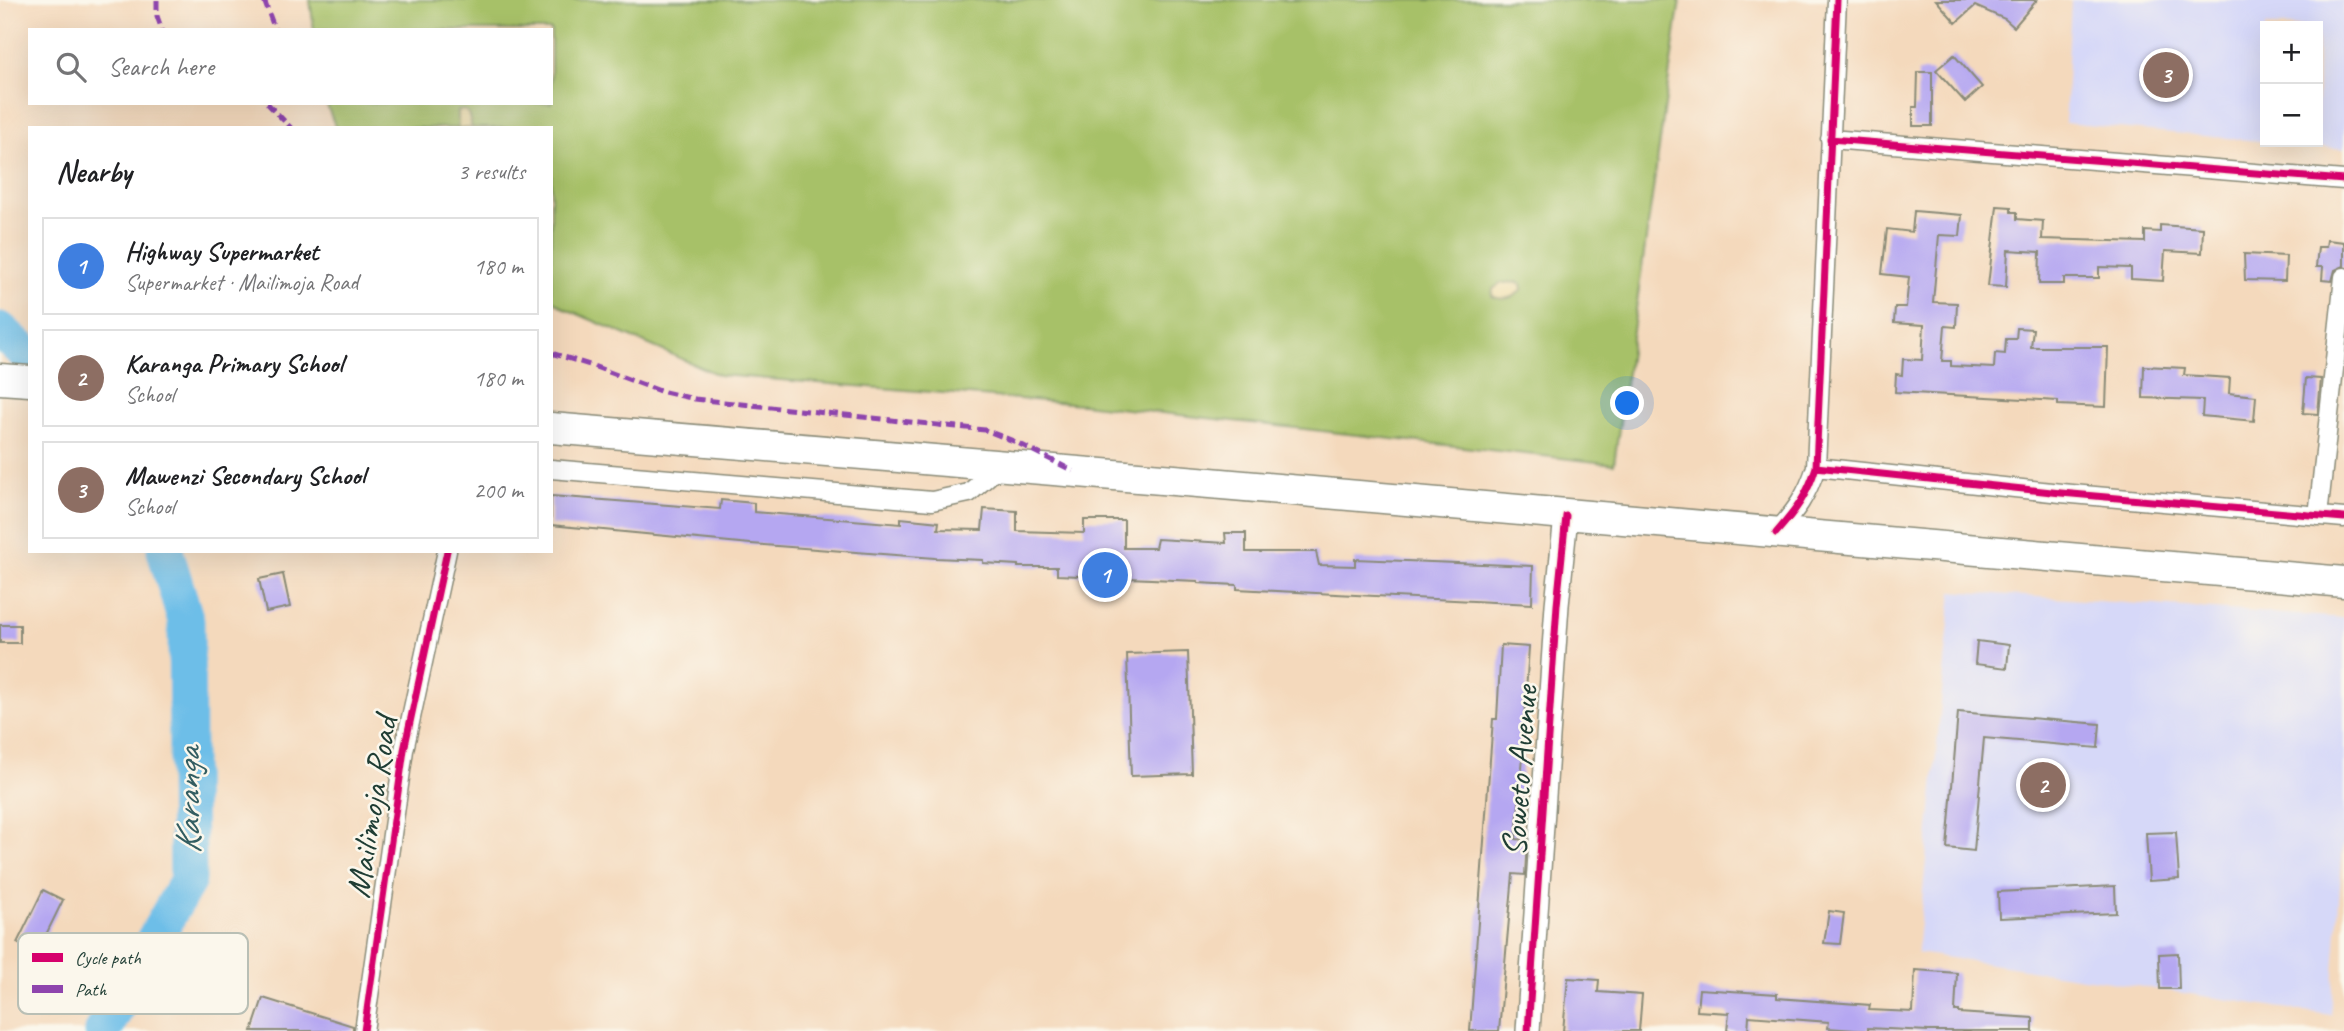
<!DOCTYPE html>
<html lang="en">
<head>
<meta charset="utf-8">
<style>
	:root { --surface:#fff; --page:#f2f2f2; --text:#202124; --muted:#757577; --line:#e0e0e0; --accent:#7c3aed }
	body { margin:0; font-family:Caveat,sans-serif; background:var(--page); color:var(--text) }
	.controls { position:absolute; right:21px; top:21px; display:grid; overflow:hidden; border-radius:0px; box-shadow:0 7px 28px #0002 }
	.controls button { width:63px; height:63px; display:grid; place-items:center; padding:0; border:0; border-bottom:2px solid var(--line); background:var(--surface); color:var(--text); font:35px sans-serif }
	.you { position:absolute; left:1628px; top:404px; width:24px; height:24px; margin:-18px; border:5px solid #fff; border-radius:50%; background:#1a73e8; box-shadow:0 0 0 10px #1a73e833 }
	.badge { display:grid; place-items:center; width:46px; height:46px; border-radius:50%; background:var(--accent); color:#fff; font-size:23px; font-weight:700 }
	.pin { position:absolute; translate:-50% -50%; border:4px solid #fff; box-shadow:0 2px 7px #0006 }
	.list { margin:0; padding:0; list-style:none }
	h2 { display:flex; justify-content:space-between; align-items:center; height:91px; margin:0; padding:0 28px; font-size:30px }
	h2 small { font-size:23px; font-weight:400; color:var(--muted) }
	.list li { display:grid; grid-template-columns:46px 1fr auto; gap:21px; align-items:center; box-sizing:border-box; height:98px; margin:0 14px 14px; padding:0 14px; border:2px solid var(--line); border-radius:0px }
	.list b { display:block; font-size:26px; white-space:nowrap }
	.list p { margin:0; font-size:23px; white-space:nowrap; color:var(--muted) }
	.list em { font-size:23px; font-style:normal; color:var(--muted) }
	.icon { flex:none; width:38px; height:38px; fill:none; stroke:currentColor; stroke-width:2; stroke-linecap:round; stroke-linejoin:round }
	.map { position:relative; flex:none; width:2344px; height:1031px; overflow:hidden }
	.search { position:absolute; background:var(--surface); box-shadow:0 7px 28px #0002; left:28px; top:28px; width:525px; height:77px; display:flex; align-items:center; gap:18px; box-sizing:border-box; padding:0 24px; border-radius:0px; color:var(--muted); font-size:26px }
	.panel { position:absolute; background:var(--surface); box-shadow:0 7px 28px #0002; left:28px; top:126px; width:525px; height:427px; border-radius:0px }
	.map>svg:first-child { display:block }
	.built { fill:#d6d8f8; fill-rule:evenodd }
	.green { fill:#a7c168; stroke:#637f4e; stroke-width:2 }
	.sand { fill:#eeda9e; stroke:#868c69; stroke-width:2 }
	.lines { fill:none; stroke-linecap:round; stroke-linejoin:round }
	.river { stroke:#6dbee8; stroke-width:37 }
	.building { fill:#b5a7f1 }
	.minor-casing { stroke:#8a8b78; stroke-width:21 }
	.tertiary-casing { stroke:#8a8b78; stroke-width:26 }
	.trunk-casing { stroke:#8a8b78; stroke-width:33 }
	.minor { stroke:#fff; stroke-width:18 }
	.tertiary { stroke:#fff; stroke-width:23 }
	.trunk { stroke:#fff; stroke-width:30 }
	.quiet { stroke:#8e44ad; stroke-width:5; stroke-dasharray:10 5; stroke-linecap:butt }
	.cycleway-casing { stroke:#fbf7ec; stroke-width:11 }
	.cycleway { stroke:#d6006c; stroke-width:7 }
	.labels { text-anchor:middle; stroke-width:5; stroke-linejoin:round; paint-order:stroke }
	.street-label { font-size:35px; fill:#1f3d34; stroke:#fbf7ec }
	.water-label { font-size:37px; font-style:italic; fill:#325d61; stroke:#fbf7ec }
	.key { fill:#fbf7ec; stroke:#b9bfb5; stroke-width:2 }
	.key-label { font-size:19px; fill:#1f3d34 }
</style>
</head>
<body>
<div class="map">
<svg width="2344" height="1031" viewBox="0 0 2344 1031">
	<rect width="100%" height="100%" fill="#fbf7ec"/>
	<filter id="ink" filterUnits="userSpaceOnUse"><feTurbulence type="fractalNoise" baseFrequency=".0143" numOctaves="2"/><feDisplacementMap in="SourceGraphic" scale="14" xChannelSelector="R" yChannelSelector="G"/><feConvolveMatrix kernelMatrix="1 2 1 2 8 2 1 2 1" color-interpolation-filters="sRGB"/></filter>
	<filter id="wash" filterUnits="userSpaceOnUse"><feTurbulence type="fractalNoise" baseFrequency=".00686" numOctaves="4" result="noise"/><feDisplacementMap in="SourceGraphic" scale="28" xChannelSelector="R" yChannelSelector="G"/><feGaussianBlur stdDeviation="1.57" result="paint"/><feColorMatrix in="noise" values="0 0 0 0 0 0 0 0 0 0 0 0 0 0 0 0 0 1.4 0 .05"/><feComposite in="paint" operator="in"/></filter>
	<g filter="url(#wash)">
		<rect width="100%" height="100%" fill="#f4d9bc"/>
		<!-- built -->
		<path class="built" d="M2071 0H2344V149L2065 123ZM2265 26H2318V142H2265Z
			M1952 591 2344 618V830L2331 1015 1917 953Z"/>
		<!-- green -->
		<path class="green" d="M310 0H1680L1614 464 1082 404 719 375 564 308 551 299V128H336L326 103H551V30H314Z"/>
		<!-- sand -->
		<path class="sand" d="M464 110 468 113 472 128H458V111Z
			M1517 282 1521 284 1522 290C1513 298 1503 302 1492 296L1493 289 1502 283Z"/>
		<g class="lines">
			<!-- river -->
			<path class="river" d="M0 330 30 357
				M103 1031 188 880 186 621 165 551"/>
		</g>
		<g id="blocks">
			<!-- building -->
			<path class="building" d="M1936 0H2037L2014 27 2005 19 1975 6 1956 23Z
				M1954 55 1982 87 1965 102 1936 70Z
				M1918 72H1932V126H1913V107H1917Z
				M1997 206 2011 207V212H2017V219L2043 221 2042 239 2145 242V231L2160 232V225L2203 228 2202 253 2165 251 2163 281 2131 279V268L2099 267V278H2064V284H2039L2040 252 2008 250 2006 287 1988 286Z
				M1914 211 1962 215 1960 236 1939 235 1933 302 1957 303 1956 327 1945 326 1942 361H1951V366L1994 368 1995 353 2005 354 2006 339H2016L2017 328 2033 329 2031 347H2108L2106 407 2058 405V401L1895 392 1896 374 1902 375 1903 359 1922 360 1924 325 1894 323 1895 307H1906L1909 277 1882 274 1887 229 1912 232Z
				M2327 240 2344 242V266L2335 270 2332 281 2322 280 2323 267H2316L2318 247H2326Z
				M2244 254 2286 256 2285 281 2245 280Z
				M2144 366 2185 368 2184 375 2230 378 2229 393 2256 396 2254 421 2202 416 2203 400 2143 398Z
				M2306 378 2321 379 2318 414 2303 413Z
				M551 496 720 509 721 500 754 503V512L901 524V518L939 522 938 529 982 530 984 509 1017 511V531L1084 533V520H1124V548H1155L1157 539 1226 543 1225 533H1246V552H1316L1319 565 1355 566V559L1533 566 1532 604 1237 589V585L1198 583V581L1057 575V567H1018V565L983 563V560L935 558 751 544 551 525Z
				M283 574 290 607 266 612 259 579Z
				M0 625H20V643H0Z
				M1977 641 2009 645 2007 668 1975 664Z
				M1501 645 1529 647 1524 721H1526L1516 839 1527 840 1525 875 1513 874 1499 1031H1470L1493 719H1497Z
				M1188 652 1192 774 1131 776 1127 654Z
				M1958 712 2100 724 2098 748 1984 738 1974 851 1947 848Z
				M2176 832 2179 879 2149 881 2146 833Z
				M2115 886 2116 913 1999 918 1998 892Z
				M43 890 63 900 37 953 17 943Z
				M1829 911 1844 913 1840 944 1824 943Z
				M2178 953 2179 989H2160L2159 954Z
				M1915 970 1957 973 1955 1011H1959V1013L2033 1018V1031H1929L1868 1028V1031L1828 1028 1829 1022 1749 1016 1748 1031H1727L1729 1013 1697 1011 1699 989 1777 994V998L1870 1005 1869 1010 1913 1012Z
				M1568 978 1599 980 1598 992 1642 995 1639 1031H1563Z
				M263 998 353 1026V1031H252Z"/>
		</g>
	</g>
	<g filter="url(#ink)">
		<use href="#blocks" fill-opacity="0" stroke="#8a8b78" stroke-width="2"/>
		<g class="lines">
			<!-- minor casing -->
			<g class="minor-casing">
				<path id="minor" d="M1830 139 2344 180
					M1816 467 2061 493 2344 518
					M551 469 932 501 969 493 1002 464
					M2318 516 2344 277
					M1776 533C1796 510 1807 496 1816 467L1837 0
					M364 1031 404 750 447 551"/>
			</g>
			<!-- tertiary casing -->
			<g class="tertiary-casing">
				<path id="tertiary" d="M1528 1031 1557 605 1566 516"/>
			</g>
			<!-- trunk casing -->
			<g class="trunk-casing">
				<path id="trunk" d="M0 379 30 381
					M551 428C1149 476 1746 530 2344 582"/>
			</g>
			<!-- minor -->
			<use href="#minor" class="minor"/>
			<!-- tertiary -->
			<use href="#tertiary" class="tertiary"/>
			<!-- trunk -->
			<use href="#trunk" class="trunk"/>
			<!-- quiet -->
			<path class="quiet" d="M157 0V16L162 30
				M264 0 275 30
				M267 103 291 128
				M551 353 593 366 660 391 695 399 985 430 1016 442 1073 471"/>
			<!-- cycleway casing -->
			<g class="cycleway-casing">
				<path id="cycleway" d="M1830 139 2344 180
					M1816 467 2061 493 2344 518
					M1776 533C1796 510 1807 496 1816 467L1837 0
					M364 1031 404 750 447 551
					M1528 1031 1557 605 1566 516"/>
			</g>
			<!-- cycleway -->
			<use href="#cycleway" class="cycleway"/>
		</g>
	</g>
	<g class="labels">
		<!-- street labels -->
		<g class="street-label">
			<text transform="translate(1519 771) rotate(-86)" y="12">Soweto Avenue</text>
			<text transform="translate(371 807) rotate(-81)" y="12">Mailimoja Road</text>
		</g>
		<!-- water labels -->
		<g class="water-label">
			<text transform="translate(187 801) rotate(-90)" y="13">Karanga</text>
		</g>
	</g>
	<!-- legend -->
	<rect x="18" y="933" width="230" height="81" rx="10" class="key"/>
	<rect x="32" y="953" width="31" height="9" fill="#d6006c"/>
	<rect x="32" y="985" width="31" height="8" fill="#8e44ad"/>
	<g class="key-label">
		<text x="75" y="964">Cycle path</text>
		<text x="75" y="996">Path</text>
	</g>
</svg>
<div class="controls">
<button>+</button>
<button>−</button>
</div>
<div class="you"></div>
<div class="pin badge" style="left:1105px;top:575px;background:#3f7fe0">1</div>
<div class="pin badge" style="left:2043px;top:785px;background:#8d6e63">2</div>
<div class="pin badge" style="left:2166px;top:75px;background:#8d6e63">3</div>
<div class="search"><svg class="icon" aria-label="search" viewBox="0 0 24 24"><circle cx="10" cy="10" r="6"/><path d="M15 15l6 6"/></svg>Search here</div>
<section class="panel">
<h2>Nearby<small>3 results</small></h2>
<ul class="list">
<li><span class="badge" style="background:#3f7fe0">1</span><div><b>Highway Supermarket</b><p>Supermarket · Mailimoja Road</p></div><em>180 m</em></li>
<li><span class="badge" style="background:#8d6e63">2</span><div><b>Karanga Primary School</b><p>School</p></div><em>180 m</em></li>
<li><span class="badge" style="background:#8d6e63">3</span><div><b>Mawenzi Secondary School</b><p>School</p></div><em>200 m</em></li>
</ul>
</section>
</div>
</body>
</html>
